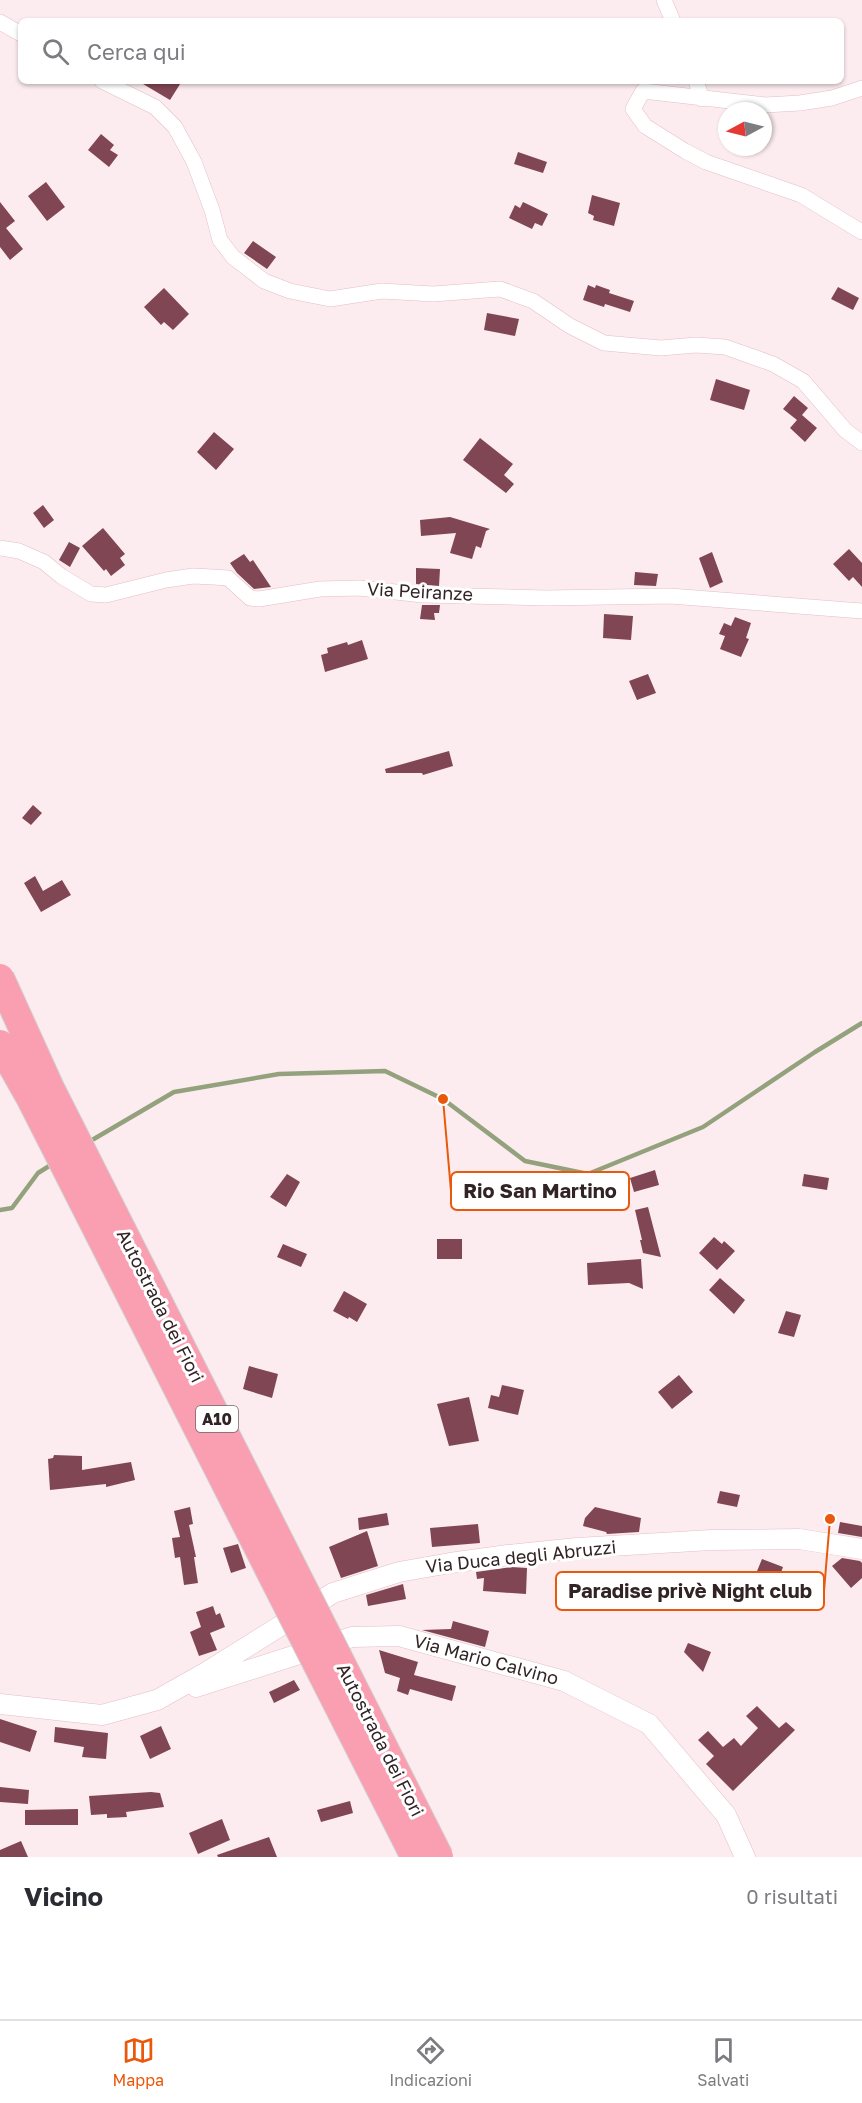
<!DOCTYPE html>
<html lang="it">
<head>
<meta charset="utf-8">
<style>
	:root { --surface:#fff; --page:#f2f2f3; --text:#2b2b33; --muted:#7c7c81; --line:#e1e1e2; --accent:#ea580c }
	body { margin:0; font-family:"Golos Text",sans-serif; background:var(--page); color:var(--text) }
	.compass { position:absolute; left:718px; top:102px; width:54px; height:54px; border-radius:50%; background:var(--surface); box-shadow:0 2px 4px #0004; rotate:263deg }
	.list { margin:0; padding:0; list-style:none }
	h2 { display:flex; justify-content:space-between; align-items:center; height:78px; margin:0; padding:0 24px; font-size:26px }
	h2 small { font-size:20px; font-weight:400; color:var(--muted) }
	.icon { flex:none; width:33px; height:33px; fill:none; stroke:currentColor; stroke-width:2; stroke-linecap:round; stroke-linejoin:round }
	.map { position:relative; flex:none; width:862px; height:1857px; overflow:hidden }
	.search { position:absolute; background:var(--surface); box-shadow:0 2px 4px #0004; left:18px; right:18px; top:18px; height:66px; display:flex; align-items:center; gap:15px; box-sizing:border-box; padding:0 21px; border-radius:9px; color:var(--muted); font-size:22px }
	.sheet { height:162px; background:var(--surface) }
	nav { display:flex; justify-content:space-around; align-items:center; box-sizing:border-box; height:84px; border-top:2px solid var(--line); background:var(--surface); font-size:16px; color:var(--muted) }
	nav a { display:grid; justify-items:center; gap:3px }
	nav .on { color:var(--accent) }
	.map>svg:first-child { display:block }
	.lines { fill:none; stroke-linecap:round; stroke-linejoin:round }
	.stream { stroke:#93a27d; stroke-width:4.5 }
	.building { fill:#804653 }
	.minor-casing { stroke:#e4bec5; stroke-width:16 }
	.tertiary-casing { stroke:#e4bec5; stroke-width:21 }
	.minor { stroke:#fff; stroke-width:15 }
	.tertiary { stroke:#fff; stroke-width:20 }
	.motorway-bridge-casing { stroke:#d2cfcf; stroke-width:30; stroke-linecap:butt }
	.motorway-bridge { stroke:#fa9eb2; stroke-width:28 }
	.labels { text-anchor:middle; stroke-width:6; stroke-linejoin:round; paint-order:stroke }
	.shield { fill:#fff; stroke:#6f6567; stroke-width:1.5 }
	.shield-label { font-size:16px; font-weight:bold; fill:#312326 }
	.street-label { font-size:18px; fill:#312326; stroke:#fff }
	.leader { fill:none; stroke:#e8590c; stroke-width:2 }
	.callout-dot { fill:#e8590c; stroke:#fff; stroke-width:2 }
	.callout { fill:#fff; stroke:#e8590c; stroke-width:2 }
	.callout-label { font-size:20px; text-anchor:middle; font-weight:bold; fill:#312326 }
</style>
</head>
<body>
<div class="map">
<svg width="862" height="1857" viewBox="0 0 862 1857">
	<rect width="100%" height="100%" fill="#fcecef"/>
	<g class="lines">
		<!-- stream -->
		<path class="stream" d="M87 1143 174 1092 279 1074 385 1071 443 1099 525 1161 588 1174 703 1127 815 1052 862 1023
			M0 1210 12 1208 38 1173 54 1163"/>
	</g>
	<!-- building -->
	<path class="building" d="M138 81H182L170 100Z
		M101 134 114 145 110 150 118 155 109 167 88 150Z
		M518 152 547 162 543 173 514 164Z
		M46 182 65 207 47 221 28 196Z
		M592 195 620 203 614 226 593 220 594 216 588 213Z
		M0 202 15 221 6 228 23 249 10 260 0 247Z
		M523 202 548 214 542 226 535 223 532 229 509 218 515 205 520 208Z
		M253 241 276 257 267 269 244 253Z
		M588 285 595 288 596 285 610 290 609 293 634 301 630 312 605 304 604 307 583 300Z
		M838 287 859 298 853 310 831 299Z
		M164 288 189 314 173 330 164 322 161 325 144 307Z
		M487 313 519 319 515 336 484 330Z
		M716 379 750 390 744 410 710 400Z
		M794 396 808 408 802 415 817 428 805 442 790 428 797 420 783 409Z
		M214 432 234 449 216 470 197 452Z
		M480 438 513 464 504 475 514 484 506 493 463 460Z
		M43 505 54 520 44 528 33 513Z
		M450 517 490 529 486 531 481 548 476 546 472 559 450 553 456 533 421 536 420 520Z
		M103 528 125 554 120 558 125 565 111 576 106 569 104 571 82 546Z
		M69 542 80 548 70 567 59 560Z
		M849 549 862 563V587L853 577 849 581 833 564Z
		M712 552 723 582 710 588 699 558Z
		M244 554 250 562 253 560 271 587 254 589 237 573 230 563Z
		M416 568 440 569 439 586 416 584Z
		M635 572 658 574 656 586 634 585Z
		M422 605H440L439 613H434L435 620 420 619Z
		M604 614 633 616 631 640 603 638Z
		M735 617 751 623 746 638 749 639 741 657 720 649 725 636 719 634 724 623 731 626Z
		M362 640 368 659 325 672 321 655 328 653 327 648 347 642 348 645Z
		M648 674 656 693 637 700 629 681Z
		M449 751 453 766 423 775 422 773H386L385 769Z
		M33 805 42 813 31 825 22 818Z
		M35 876 43 891 62 880 71 895 41 912 24 883Z
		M655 1170 659 1185 634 1192 630 1178Z
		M287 1174 300 1182 286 1207 270 1197Z
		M804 1174 829 1178 827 1190 802 1186Z
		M648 1207 661 1257 643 1253 640 1240H642L635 1210Z
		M714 1237 722 1244 724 1241 735 1251 717 1270 699 1253Z
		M437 1239H462V1259H437Z
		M283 1244 307 1254 301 1267 277 1257Z
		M641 1259 643 1289 629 1283 588 1285 587 1263Z
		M720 1278 745 1300 734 1314 709 1290Z
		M344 1291 367 1304 357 1322 349 1317 348 1319 333 1311Z
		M786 1311 801 1315 794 1337 778 1333Z
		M249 1366 278 1374 272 1398 243 1389Z
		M679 1375 693 1392 672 1409 658 1392Z
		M502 1385 524 1390 518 1415 488 1408 491 1395 499 1397Z
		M469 1397 479 1441 449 1446 437 1404Z
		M54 1455 82 1456V1470L131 1462 135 1480 106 1487V1484L50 1490 48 1459 53 1458Z
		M720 1491 740 1495 737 1507 717 1503Z
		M190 1507 193 1524 189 1525 196 1557H194L198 1583 184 1585 180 1557 175 1558 172 1538 180 1537 174 1511Z
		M595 1507 641 1518 639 1532 607 1534 606 1532 583 1526 585 1518Z
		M387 1513 389 1525 359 1530 358 1518Z
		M840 1522 862 1526V1537L838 1533Z
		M478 1524 480 1543 432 1547 430 1528Z
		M367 1531 378 1566 341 1578 329 1547Z
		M238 1544 246 1568 231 1573 223 1548Z
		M842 1558 860 1561 862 1563V1578L851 1588 832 1566Z
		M762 1559 783 1567 777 1584 755 1576Z
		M511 1567 527 1568 526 1594 483 1591 484 1578 477 1579 476 1572Z
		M403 1584 406 1599 368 1606 366 1595Z
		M213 1606 216 1615 220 1613 225 1627 210 1633 217 1650 199 1656 190 1632 201 1627 196 1612Z
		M453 1621 489 1631 485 1647 422 1630 451 1629Z
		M688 1643 711 1652 703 1672 684 1652Z
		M379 1650 418 1662 414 1675 456 1686 452 1701 410 1689 408 1695 397 1691 400 1678 385 1673Z
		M294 1680 300 1690 274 1703 269 1692Z
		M757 1706 779 1728 786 1722 795 1730 733 1791 706 1764 714 1756 698 1740 708 1731 723 1747 734 1738 741 1746 758 1728 746 1716Z
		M0 1719 37 1731 30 1752 0 1742Z
		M161 1726 171 1749 150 1759 140 1736Z
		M55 1727 108 1733 106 1759 82 1757 84 1747 54 1742Z
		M0 1787 29 1790 28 1804 0 1802Z
		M151 1792 160 1793 164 1807 126 1812 127 1817 107 1818V1814L91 1815 89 1796Z
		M350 1801 353 1813 321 1822 317 1810Z
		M78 1809V1825H25V1810Z
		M222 1819 230 1840 198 1854 189 1833Z
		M269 1837 277 1857H218L217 1855Z
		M21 1841 28 1857H0V1850Z"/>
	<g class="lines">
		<!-- minor casing -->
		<g class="minor-casing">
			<path id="minor" d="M664 0 673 21
				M0 22 21 34
				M102 81 155 107 175 127 194 162 212 210 220 240 233 257 264 281 290 291 330 299 382 291 433 294 500 289 533 301 570 326 604 343 661 348 696 345 725 347 773 364 803 381 845 430 862 443
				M696 81 702 99
				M862 88 832 98 800 103 765 105 643 91 633 109 645 126 685 151 706 162 801 195 862 232
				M0 548 19 551 44 562 61 576 91 594 106 595 166 580 193 576 213 577 228 578 250 598 259 599 320 589 359 588 423 595 546 598 670 596 862 611"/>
		</g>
		<!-- tertiary casing -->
		<g class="tertiary-casing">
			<path id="tertiary" d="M196 1687 352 1637 399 1636 564 1681 649 1724 726 1815 745 1857
				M0 1704 102 1715 157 1700 205 1673 333 1593 399 1572 450 1563 508 1555 577 1548 711 1540 799 1539 862 1549"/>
		</g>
		<!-- minor -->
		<use href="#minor" class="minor"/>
		<!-- tertiary -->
		<use href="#tertiary" class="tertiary"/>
		<!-- motorway-bridge casing -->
		<g class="motorway-bridge-casing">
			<path id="motorway-bridge" d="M0 978 50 1088 439 1857
				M0 1044 31 1099 415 1857"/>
		</g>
		<!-- motorway-bridge -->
		<use href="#motorway-bridge" class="motorway-bridge"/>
	</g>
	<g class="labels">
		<!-- shield labels -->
		<rect class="shield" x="196" y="1406" width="42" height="26" rx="4.5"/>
		<g class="shield-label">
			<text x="217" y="1425">A10</text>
		</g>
		<!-- street labels -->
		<g class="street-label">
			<text transform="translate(420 592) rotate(3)" y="6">Via Peiranze</text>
			<text transform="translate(160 1306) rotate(63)" y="6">Autostrada dei Fiori</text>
			<text transform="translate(521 1557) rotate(-6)" y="6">Via Duca degli Abruzzi</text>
			<text transform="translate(486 1660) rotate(15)" y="6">Via Mario Calvino</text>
			<text transform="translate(380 1740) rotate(63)" y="6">Autostrada dei Fiori</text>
		</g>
	</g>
	<!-- callouts -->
	<path class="leader" d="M443 1099L451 1191M830 1519L824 1591"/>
	<g class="callout-dot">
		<circle cx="443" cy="1099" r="6"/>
		<circle cx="830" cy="1519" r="6"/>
	</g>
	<g class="callout">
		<rect x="451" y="1172" width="178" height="38" rx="6"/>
		<rect x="556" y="1572" width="268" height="38" rx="6"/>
	</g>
	<g class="callout-label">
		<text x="540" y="1198">Rio San Martino</text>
		<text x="690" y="1598">Paradise privè Night club</text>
	</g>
</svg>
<svg class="compass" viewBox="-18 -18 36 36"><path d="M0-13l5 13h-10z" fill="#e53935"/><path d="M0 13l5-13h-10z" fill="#7c7c81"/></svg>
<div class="search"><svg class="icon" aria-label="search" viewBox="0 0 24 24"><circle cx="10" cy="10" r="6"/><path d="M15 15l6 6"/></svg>Cerca qui</div>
</div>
<section class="sheet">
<h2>Vicino<small>0 risultati</small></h2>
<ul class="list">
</ul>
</section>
<nav>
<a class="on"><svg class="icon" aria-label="map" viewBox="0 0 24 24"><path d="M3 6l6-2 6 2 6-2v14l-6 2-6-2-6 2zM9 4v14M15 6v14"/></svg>Mappa</a>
<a><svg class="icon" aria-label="directions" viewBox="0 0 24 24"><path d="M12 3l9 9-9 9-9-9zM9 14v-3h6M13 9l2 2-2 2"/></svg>Indicazioni</a>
<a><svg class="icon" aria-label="saved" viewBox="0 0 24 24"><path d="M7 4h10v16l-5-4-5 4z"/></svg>Salvati</a>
</nav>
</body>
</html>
